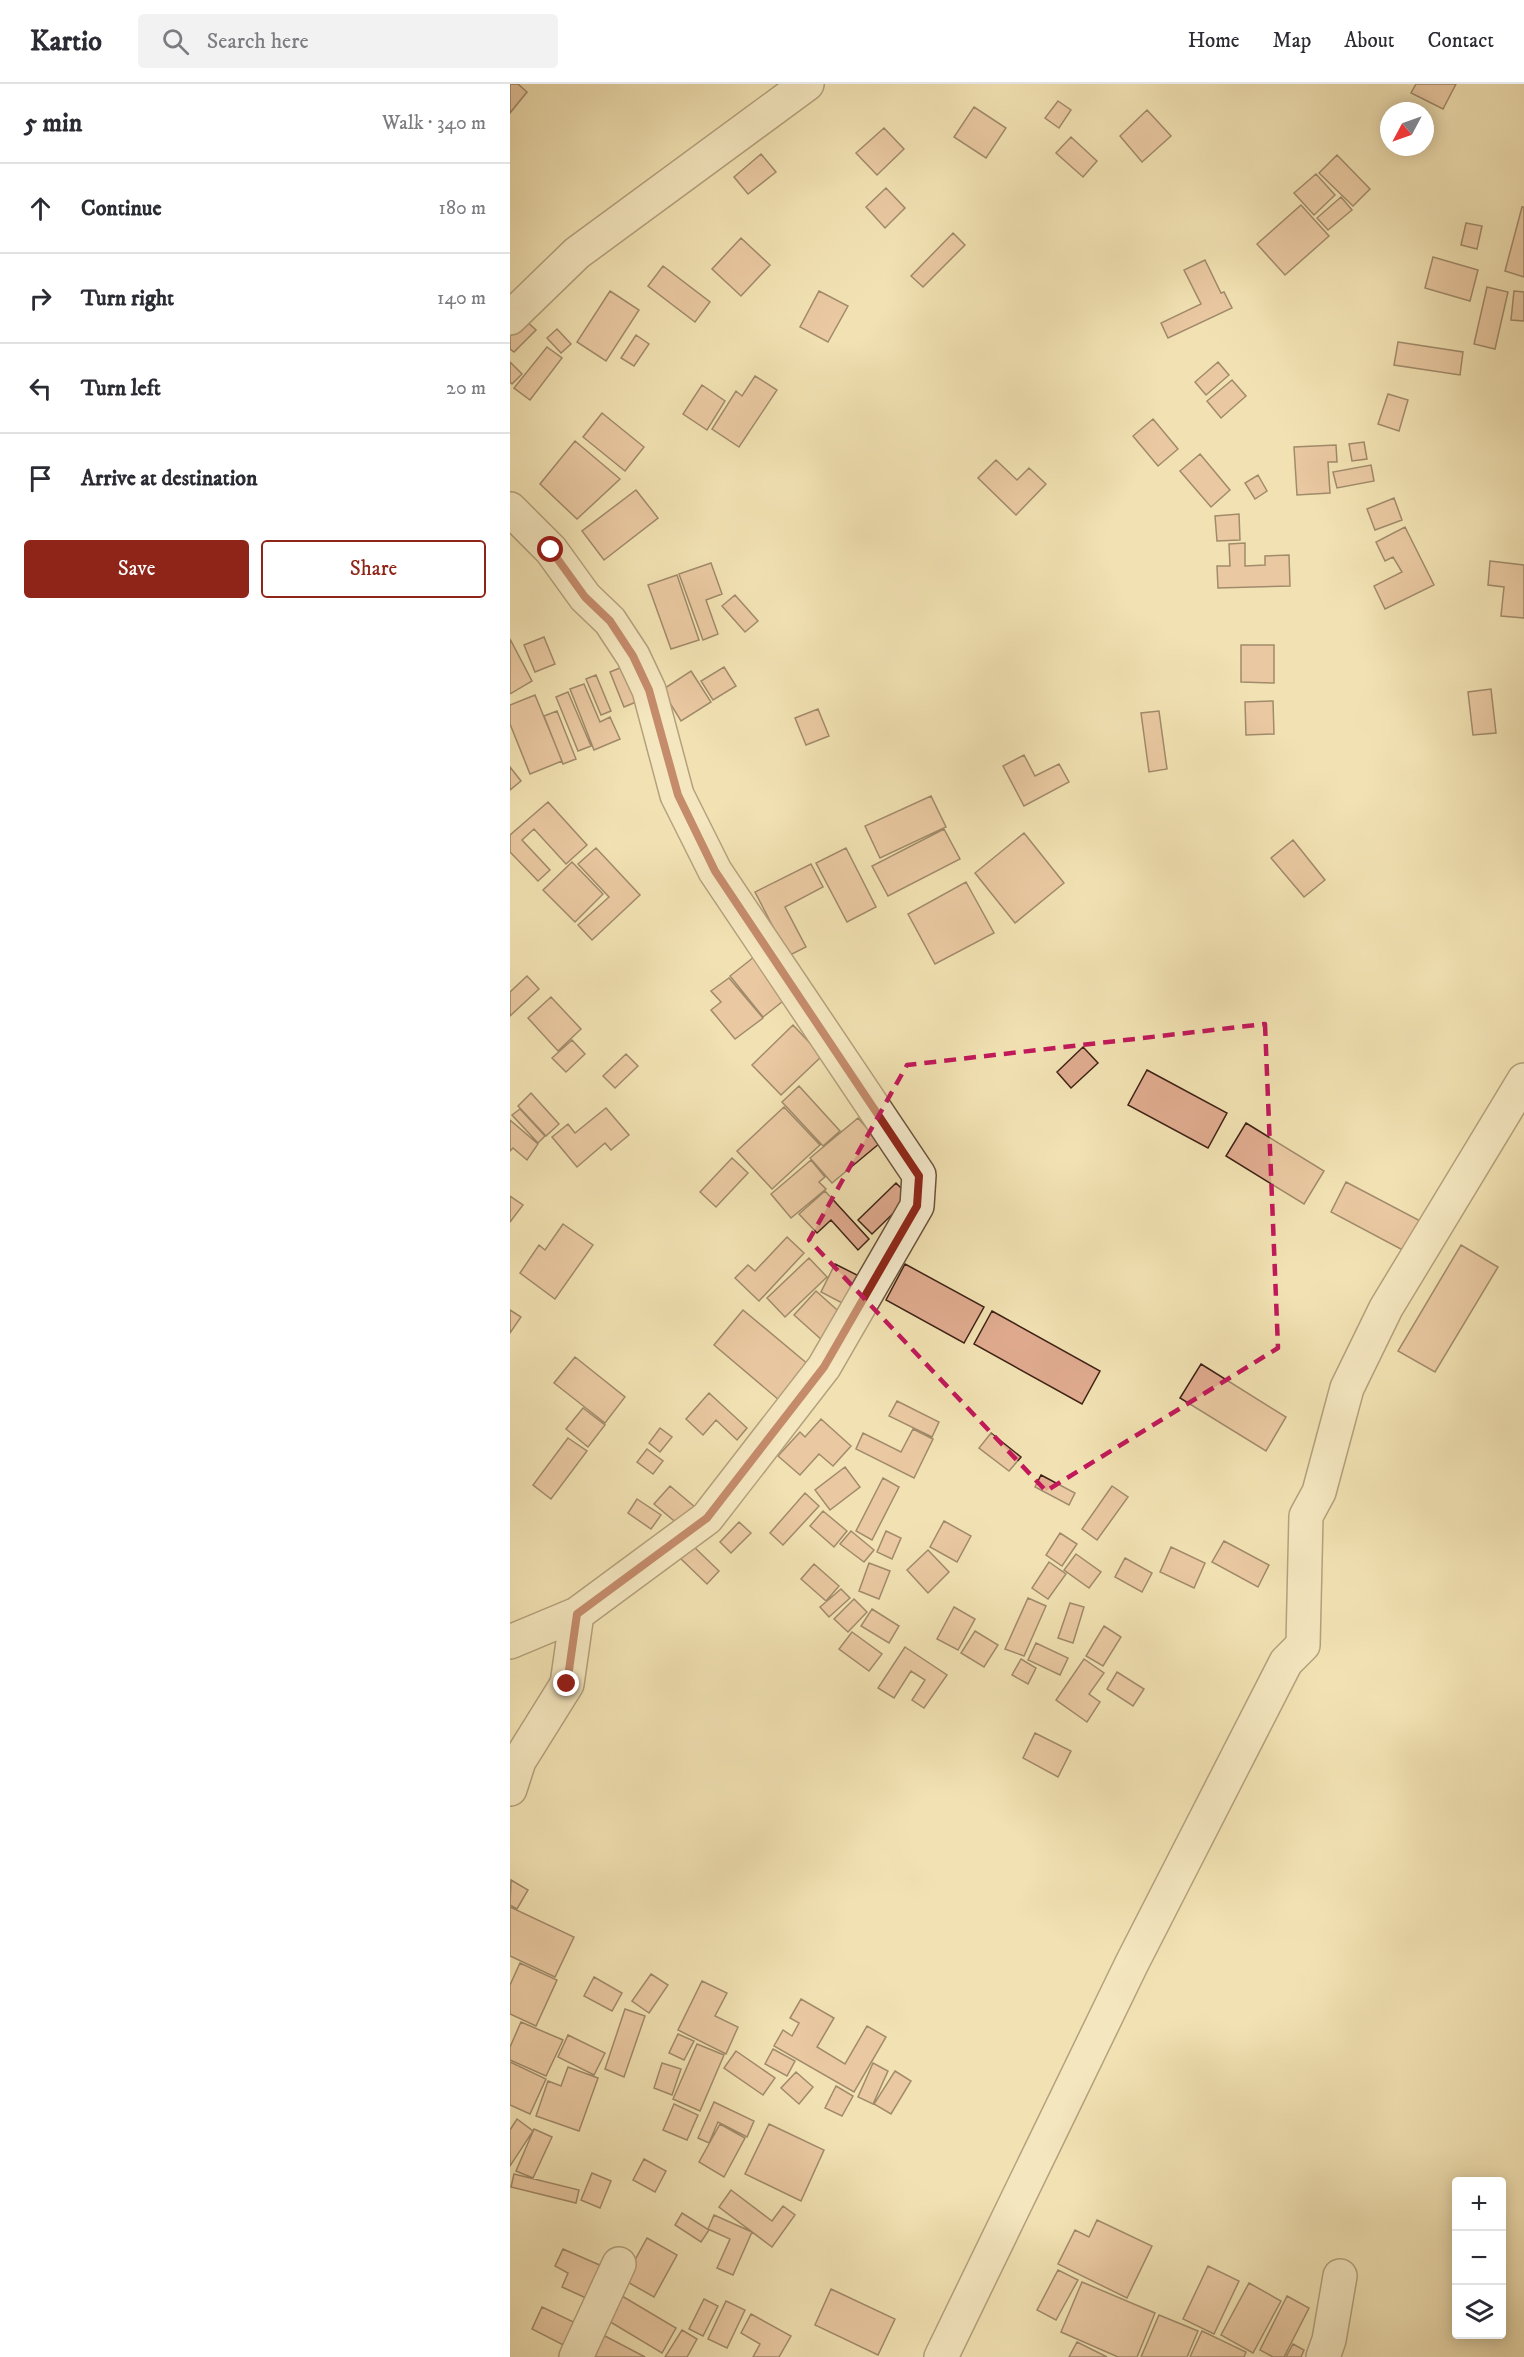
<!DOCTYPE html>
<html lang="en">
<head>
<meta charset="utf-8">
<style>
	:root { --surface:#fff; --page:#f2f2f3; --text:#2b2b33; --muted:#7c7c81; --line:#e1e1e2; --accent:#8f2418 }
	body { margin:0; font-family:"IM FELL DW Pica",serif; background:var(--page); color:var(--text) }
	.controls { position:absolute; right:18px; bottom:18px; display:grid; overflow:hidden; border-radius:6px; box-shadow:0 3px 15px #0003 }
	.controls button { width:54px; height:54px; display:grid; place-items:center; padding:0; border:0; border-bottom:2px solid var(--line); background:var(--surface); color:var(--text); font:30px sans-serif }
	.compass { position:absolute; left:870px; top:18px; width:54px; height:54px; border-radius:50%; background:var(--surface); box-shadow:0 3px 15px #0003; rotate:229deg }
	.stop { position:absolute; width:18px; height:18px; margin:-14px; border:4px solid #8f2418; border-radius:50%; background:#fff }
	.stop.end { background:#8f2418; border-color:#fff; box-shadow:0 2px 6px #0008 }
	.list { margin:0; padding:0; list-style:none }
	h2 { display:flex; justify-content:space-between; align-items:center; height:78px; margin:0; padding:0 24px; font-size:26px }
	h2 small { font-size:20px; font-weight:400; color:var(--muted) }
	.list li { display:grid; grid-template-columns:39px 1fr auto; gap:18px; align-items:center; box-sizing:border-box; height:90px; padding:0 24px; border-top:2px solid var(--line) }
	.list b { display:block; font-size:22px; white-space:nowrap }
	.list em { font-size:20px; font-style:normal; color:var(--muted) }
	.actions { display:flex; gap:12px; padding:18px 24px }
	.actions a { flex:1; padding:14px 0; border:2px solid var(--accent); border-radius:6px; text-align:center; font-size:21px; color:var(--accent) }
	.actions .main { background:var(--accent); color:#fff }
	.icon { flex:none; width:33px; height:33px; fill:none; stroke:currentColor; stroke-width:2; stroke-linecap:round; stroke-linejoin:round }
	.map { position:relative; flex:none; width:1014px; height:2273px; overflow:hidden }
	header { display:flex; align-items:center; gap:36px; box-sizing:border-box; height:84px; padding:0 30px; background:var(--surface); border-bottom:2px solid var(--line) }
	header strong { font-size:28px }
	nav { display:flex; gap:33px; margin-inline-start:auto; font-size:21px }
	.search { width:420px; height:54px; background:var(--page); display:flex; align-items:center; gap:15px; box-sizing:border-box; padding:0 21px; border-radius:6px; color:var(--muted); font-size:22px }
	main { display:flex }
	aside { flex:1; background:var(--surface) }
	.map>svg:first-child { display:block }
	.building { fill:#e0ab8f; stroke:#3e2215; stroke-width:1.5 }
	.lines { fill:none; stroke-linecap:round; stroke-linejoin:round }
	.street-casing { stroke:#6b523c; stroke-width:36 }
	.street { stroke:#f7ecce; stroke-width:33 }
	.route { stroke:#8f2418; stroke-width:8 }
	.marked { fill:none; stroke:#c2185b; stroke-width:4.5; stroke-dasharray:12 8; stroke-linejoin:round }
</style>
</head>
<body>
<header>
<strong>Kartio</strong>
<div class="search"><svg class="icon" aria-label="search" viewBox="0 0 24 24"><circle cx="10" cy="10" r="6"/><path d="M15 15l6 6"/></svg>Search here</div>
<nav><a>Home</a><a>Map</a><a>About</a><a>Contact</a></nav>
</header>
<main>
<aside>
<h2>5 min<small>Walk · 340 m</small></h2>
<ul class="list">
<li><svg class="icon" aria-label="ahead" viewBox="0 0 24 24"><path d="M12 20V5M6 11l6-6 6 6"/></svg><div><b>Continue</b></div><em>180 m</em></li>
<li><svg class="icon" aria-label="right" viewBox="0 0 24 24"><path d="M7 20v-9h11M14 6l5 5-5 5"/></svg><div><b>Turn right</b></div><em>140 m</em></li>
<li><svg class="icon" aria-label="left" viewBox="0 0 24 24"><path d="M17 20v-9H6M10 6l-5 5 5 5"/></svg><div><b>Turn left</b></div><em>20 m</em></li>
<li><svg class="icon" aria-label="arrive" viewBox="0 0 24 24"><path d="M6 21V4h12l-3 4 3 4H6"/></svg><div><b>Arrive at destination</b></div></li>
</ul>
<div class="actions"><a class="main">Save</a><a>Share</a></div>
</aside>
<div class="map">
<svg width="1014" height="2273" viewBox="0 0 1014 2273">
	<rect width="100%" height="100%" fill="#f2e2b3"/>
	<filter id="stains"><feTurbulence type="fractalNoise" baseFrequency=".00333" numOctaves="4"/><feColorMatrix values="0 0 0 0 .2 0 0 0 0 .09 0 0 0 0 .02 0 0 0 .5 -.17"/></filter>
	<radialGradient id="worn" r=".72"><stop offset=".6" stop-color="#630" stop-opacity="0"/><stop offset="1" stop-color="#630" stop-opacity=".3"/></radialGradient>
	<!-- building -->
	<path class="building" d="M0 0H8L17 8 0 29Z
		M906 0H946L933 25 901 9Z
		M548 17 561 26 549 44 535 34Z
		M464 23 496 44 476 74 444 53Z
		M637 26 661 52 632 78 610 52Z
		M374 44 394 65 367 91 346 69Z
		M561 53 587 77 573 93 546 69Z
		M251 70 266 88 238 110 224 93Z
		M827 71 860 105 843 122 809 89Z
		M806 90 825 111 804 131 784 109Z
		M376 104 395 124 375 144 356 123Z
		M831 113 842 126 818 146 807 134Z
		M791 121 819 152 775 191 747 160Z
		M1012 123H1014V193L995 187Z
		M956 139 972 142 967 165 951 161Z
		M443 149 455 161 413 203 401 192Z
		M231 154 260 181 231 212 202 185Z
		M923 173 968 186 960 217 915 204Z
		M695 176 711 209 714 208 722 224 658 254 651 239 691 220 674 186Z
		M153 182 200 218 185 238 138 202Z
		M977 203 998 208 985 265 964 260Z
		M100 207 129 226 96 277 67 258Z
		M309 207 338 222 318 258 290 243Z
		M1004 207 1014 208V237L1001 236Z
		M14 235 26 246 4 268 0 265V249Z
		M47 245 61 260 51 269 37 254Z
		M126 251 139 260 124 282 111 274Z
		M888 258 953 268 950 291 884 281Z
		M37 263 52 274 20 316 4 304Z
		M0 278 12 290 2 300 0 298Z
		M708 278 719 291 696 311 685 298Z
		M245 292 267 306 229 363 202 345 226 307 232 312Z
		M722 296 736 312 711 334 697 317Z
		M192 301 215 317 197 346 173 330Z
		M878 310 898 316 889 347 868 340Z
		M92 329 134 363 115 387 73 353Z
		M643 335 668 365 648 382 623 352Z
		M65 357 110 395 67 435 30 400Z
		M854 358 857 375 842 377 839 360Z
		M826 361 827 378H818L820 409 787 411 784 363Z
		M690 370 720 406 701 423 670 387Z
		M486 376 507 396 519 384 536 400 506 431 468 394Z
		M861 381 864 397 827 404 823 388Z
		M748 391 757 407 745 415 735 399Z
		M126 406 148 434 94 476 72 447Z
		M884 414 892 436 865 446 857 425Z
		M729 430 730 456 707 457 705 432Z
		M895 443 924 501 875 525 864 502 892 488 883 473 875 477 866 458Z
		M735 459V482L755 481V472L779 471 780 502 708 504 707 482H720L719 460Z
		M980 477 1014 481V534L991 532 994 503 978 501Z
		M201 479 212 510 196 516 208 550 193 556 169 490Z
		M167 491 189 556 161 565 138 501Z
		M225 511 248 537 235 548 212 522Z
		M34 553 45 580 25 588 14 561Z
		M0 555 22 597 0 610Z
		M731 561H764V599L731 598Z
		M122 579 136 614 114 623 100 588Z
		M214 583 226 602 203 616 191 597Z
		M181 587 201 618 171 637 152 606Z
		M86 591 101 627 91 631 76 595Z
		M74 600 90 638 100 633 110 655 84 666 60 605Z
		M981 605 986 649 963 651 958 608Z
		M58 608 81 662 68 667 46 613Z
		M25 611 52 677 20 690 0 640V621Z
		M763 617 764 650 736 651 735 618Z
		M308 625 319 652 296 661 285 634Z
		M47 627 66 675 53 680 34 632Z
		M649 627 657 685 639 688 631 629Z
		M514 671 525 692 549 680 559 698 514 722 493 682Z
		M0 683 11 697 0 706Z
		M421 712 436 743 370 774 355 742Z
		M38 718 77 761 56 780 24 745 12 756 40 786 28 797 0 768V751Z
		M434 745 450 775 378 812 362 782Z
		M514 749 554 799 505 839 465 789Z
		M783 756 815 796 794 813 761 774Z
		M86 764 130 811 82 856 68 841 99 813 68 780Z
		M336 764 366 823 337 838 306 779Z
		M62 778 93 810 65 838 33 806Z
		M301 780 313 803 275 823 296 863 278 872 245 808Z
		M456 798 484 849 425 880 398 830Z
		M249 869 282 910 253 933 220 892Z
		M17 892 29 905 0 932V908Z
		M219 894 253 934 225 955 201 926 211 918 201 907Z
		M41 913 71 945 48 967 18 934Z
		M283 941 312 972 271 1011 242 981Z
		M62 956 75 970 56 988 42 974Z
		M573 963 588 979 561 1004 547 988Z
		M116 970 128 982 105 1004 93 992Z
		M637 986 717 1029 698 1064 618 1021Z
		M289 1002 330 1047 313 1062 272 1018Z
		M21 1009 49 1040 36 1052 8 1022Z
		M274 1023 310 1061 262 1105 227 1067Z
		M96 1024 119 1051 101 1066 95 1059 67 1083 42 1053 58 1040 65 1049Z
		M10 1025 35 1052 28 1059 2 1031Z
		M348 1034 370 1059 322 1099 300 1074Z
		M0 1036 28 1060 17 1076 3 1064 0 1067Z
		M736 1039 814 1087 794 1120 716 1072Z
		M222 1074 238 1089 206 1123 190 1108Z
		M301 1076 315 1093 309 1098 316 1105 281 1134 261 1110Z
		M836 1098 918 1141 902 1171 821 1128Z
		M386 1099 400 1113 362 1150 348 1136Z
		M315 1107 359 1155 348 1166 321 1136 307 1149 289 1130Z
		M0 1112 13 1121 0 1138Z
		M53 1140 83 1161 45 1215 10 1189 29 1161 35 1166Z
		M277 1153 294 1169 249 1217 225 1194 238 1181 245 1187Z
		M951 1161 988 1183 925 1288 888 1267Z
		M299 1174 317 1193 275 1233 257 1214Z
		M325 1180 349 1192 334 1220 311 1208Z
		M395 1180 474 1223 454 1259 376 1216Z
		M306 1207 335 1233 313 1257 284 1231Z
		M0 1226 11 1233 0 1249Z
		M233 1226 299 1281 269 1316 204 1261Z
		M482 1227 590 1287 572 1320 464 1260Z
		M65 1273 115 1313 95 1339 44 1299Z
		M691 1280 776 1333 756 1367 670 1314Z
		M199 1309 237 1344 227 1356 206 1336 193 1351 176 1335Z
		M387 1317 429 1338 422 1353 379 1332Z
		M73 1324 95 1341 78 1363 56 1345Z
		M311 1335 341 1362 323 1382 309 1370 290 1391 268 1372 290 1348 295 1353Z
		M150 1344 162 1353 150 1368 139 1359Z
		M403 1345 423 1355 404 1394 346 1365 353 1349 391 1368Z
		M481 1349 511 1373 499 1387 469 1364Z
		M58 1354 77 1367 41 1415 23 1401Z
		M137 1365 153 1377 143 1390 127 1378Z
		M335 1383 350 1403 320 1426 305 1406Z
		M531 1391 565 1409 559 1421 525 1403Z
		M373 1394 389 1403 362 1456 346 1447Z
		M160 1402 185 1423 169 1441 144 1420Z
		M602 1402 618 1413 587 1456 572 1445Z
		M295 1409 309 1422 273 1461 260 1449Z
		M127 1415 151 1431 141 1445 118 1429Z
		M313 1427 337 1447 324 1463 300 1442Z
		M434 1437 461 1452 447 1478 420 1463Z
		M229 1438 241 1449 221 1469 210 1458Z
		M341 1447 364 1466 354 1478 330 1460Z
		M376 1447 391 1454 382 1475 367 1468Z
		M550 1449 567 1460 552 1482 536 1471Z
		M714 1457 759 1481 748 1503 702 1478Z
		M181 1460 209 1487 197 1500 169 1473Z
		M661 1463 695 1479 684 1504 650 1488Z
		M418 1466 439 1488 418 1509 397 1486Z
		M566 1470 591 1488 579 1504 554 1486Z
		M615 1474 642 1489 632 1508 605 1493Z
		M539 1478 556 1490 538 1515 522 1504Z
		M359 1479 380 1487 369 1515 349 1507Z
		M304 1480 329 1502 316 1517 291 1495Z
		M331 1505 340 1514 319 1533 310 1523Z
		M518 1514 536 1522 514 1572 495 1565Z
		M344 1515 357 1528 338 1548 324 1535Z
		M560 1519 574 1523 563 1559 548 1554Z
		M444 1523 465 1535 448 1566 427 1555Z
		M362 1525 389 1542 379 1559 351 1542Z
		M594 1542 611 1553 593 1582 576 1572Z
		M465 1547 488 1561 474 1583 451 1569Z
		M342 1548 372 1570 359 1587 329 1565Z
		M526 1559 558 1574 550 1591 518 1576Z
		M395 1563 437 1591 414 1624 402 1616 415 1596 401 1587 384 1614 368 1604Z
		M511 1575 526 1584 518 1600 502 1591Z
		M574 1575 594 1589 579 1610 590 1618 577 1638 546 1616Z
		M607 1588 634 1605 623 1622 597 1605Z
		M525 1649 561 1667 548 1693 513 1674Z
		M1 1796 18 1806 7 1825 0 1821Z
		M0 1823 64 1853 45 1893 0 1872Z
		M10 1879 47 1896 26 1942 0 1930V1901Z
		M141 1890 158 1901 139 1929 122 1917Z
		M84 1893 112 1909 102 1927 74 1912Z
		M192 1897 217 1909 205 1932 228 1943 216 1970 168 1946Z
		M291 1915 324 1934 307 1963 335 1980 357 1942 376 1953 344 2008 264 1962 273 1946 282 1952 289 1939 280 1934Z
		M115 1925 135 1932 114 1993 95 1985Z
		M11 1938 53 1956 36 1992 0 1976V1963Z
		M168 1950 184 1957 174 1976 159 1969Z
		M58 1951 95 1969 84 1991 48 1973Z
		M187 1960 214 1971 190 2027 163 2015Z
		M263 1965 285 1977 277 1992 255 1980Z
		M226 1967 265 1994 253 2011 214 1984Z
		M0 1978 36 1995 20 2030 0 2021Z
		M152 1979 171 1985 162 2011 144 2004Z
		M363 1979 378 1987 363 2020 348 2013Z
		M58 1983 88 1994 69 2047 26 2032 38 1997 51 2002Z
		M385 1987 401 1997 381 2030 364 2020Z
		M286 1988 303 2003 289 2020 271 2004Z
		M326 2002 343 2012 332 2032 315 2024Z
		M204 2018 244 2037 237 2053 208 2038 199 2059 188 2054Z
		M164 2020 188 2031 177 2056 153 2046Z
		M7 2035 23 2047 0 2082V2046Z
		M210 2040 235 2054 214 2093 189 2078Z
		M259 2040 314 2066 291 2117 235 2090Z
		M24 2045 42 2053 23 2094 6 2087Z
		M134 2075 156 2087 145 2108 123 2096Z
		M82 2089 101 2097 90 2124 71 2116Z
		M4 2090 69 2106 66 2119 1 2103Z
		M221 2106 262 2137 273 2122 285 2131 262 2163 209 2123Z
		M172 2129 199 2146 191 2158 165 2141Z
		M204 2131 242 2148 223 2191 207 2184 220 2155 198 2145Z
		M587 2136 642 2162 617 2214 548 2180 565 2146 579 2153Z
		M137 2154 167 2171 144 2213 114 2196Z
		M53 2165 101 2186 87 2219 52 2203 58 2189 45 2182Z
		M698 2182 729 2197 704 2250 673 2235Z
		M548 2186 568 2196 546 2236 527 2226Z
		M572 2198 645 2229 627 2273H608L551 2248Z
		M739 2199 771 2217 743 2269 711 2251Z
		M321 2205 385 2235 368 2271 305 2241Z
		M112 2212 166 2244 152 2269 97 2236Z
		M777 2212 799 2224 774 2273H763L750 2266Z
		M194 2215 208 2222 193 2252 179 2245Z
		M216 2217 235 2226 217 2264 198 2255Z
		M32 2223 74 2243 63 2266 22 2245Z
		M241 2230 281 2252 269 2273H243L250 2260 231 2249Z
		M649 2231 688 2247 677 2273H631Z
		M172 2246 187 2255 177 2273H155Z
		M692 2247 736 2268 734 2273H680Z
		M93 2251 135 2273H82Z
		M567 2258 597 2273H559Z
		M783 2260 794 2266 791 2273H776Z"/>
	<g class="lines">
		<!-- street casing -->
		<g class="street-casing">
			<path id="street" d="M0 234 67 169 297 0
				M0 425 41 466 75 513 100 537 123 572 139 606 167 711 205 787 409 1091 407 1122 314 1283 197 1434 67 1530 0 1558
				M0 1705 9 1677 57 1600 67 1530
				M66 2273 109 2180
				M431 2273 622 1879 776 1578 793 1561 796 1432 809 1408 837 1304 876 1224 1014 996
				M813 2273 819 2256 830 2192"/>
		</g>
		<!-- street -->
		<use href="#street" class="street"/>
	</g>
	<g class="lines">
		<!-- route -->
		<path class="route" d="M41 466 75 513 100 537 123 572 139 606 168 711 205 787 409 1092 407 1122 314 1283 197 1434 67 1530 57 1600"/>
	</g>
	<!-- marked area -->
	<path d="M0 0H1014V2273H0ZM755 940 768 1264 536 1407 299 1156 397 981Z" fill="#f2e2b3" fill-opacity=".55" fill-rule="evenodd"/>
	<path class="marked" d="M755 940 768 1264 536 1407 299 1156 397 981Z"/>
	<rect width="100%" height="100%" filter="url(#stains)"/>
	<rect width="100%" height="100%" fill="url(#worn)"/>
</svg>
<div class="controls">
<button>+</button>
<button>−</button>
<button><svg class="icon" aria-label="layers" viewBox="0 0 24 24"><path d="M12 4l9 5-9 5-9-5zM3 14l9 5 9-5"/></svg></button>
</div>
<svg class="compass" viewBox="-18 -18 36 36"><path d="M0-13l5 13h-10z" fill="#e53935"/><path d="M0 13l5-13h-10z" fill="#7c7c81"/></svg>
<div class="stop" style="left:41px;top:466px"></div>
<div class="stop end" style="left:57px;top:1600px"></div>
</div>
</main>
</body>
</html>
